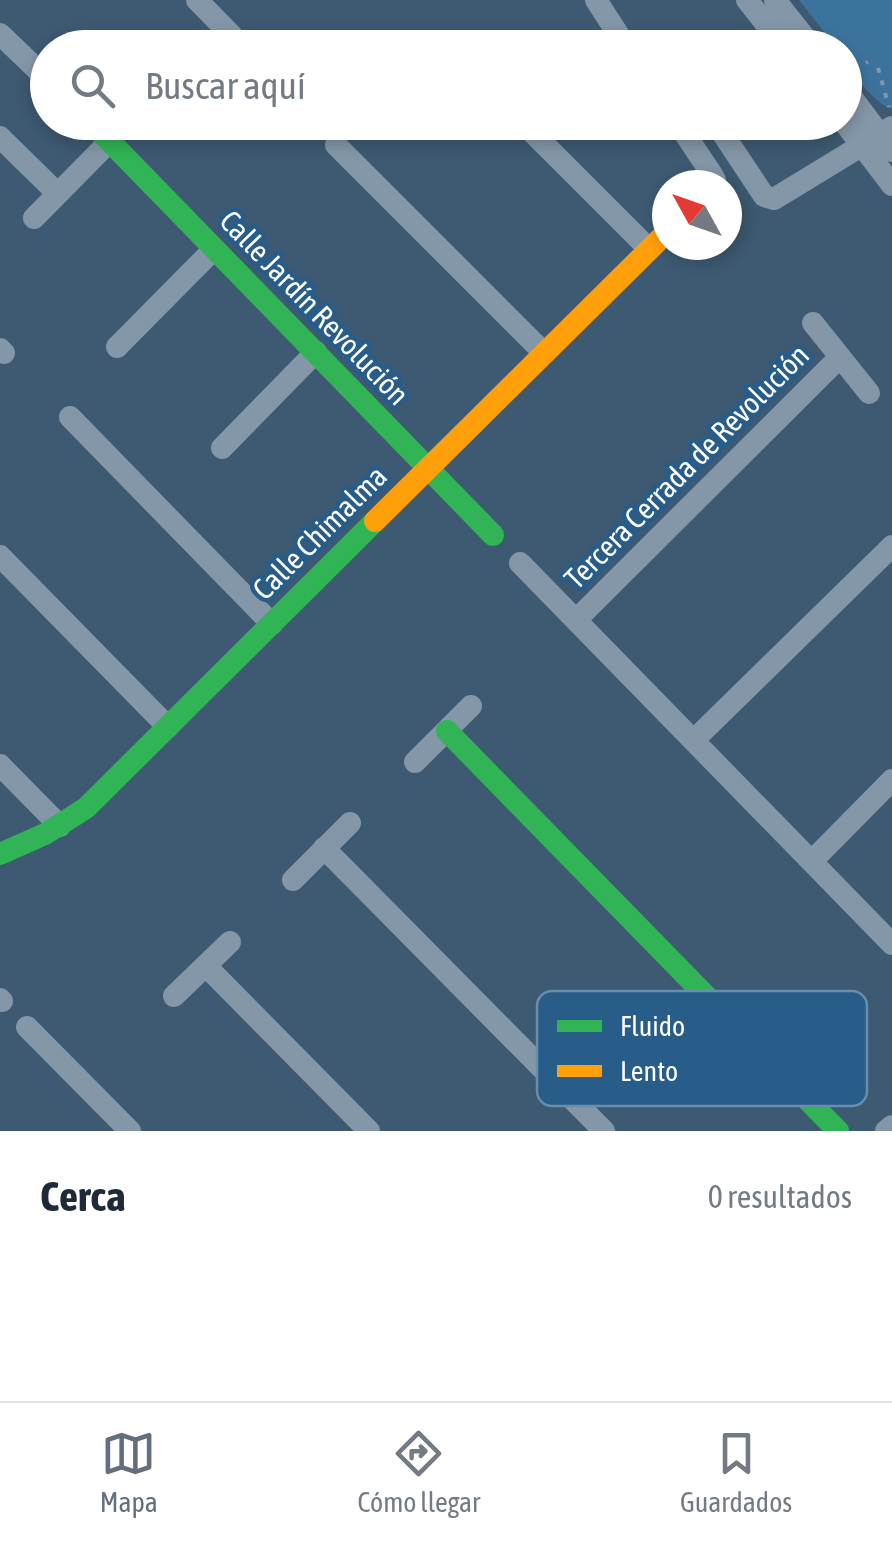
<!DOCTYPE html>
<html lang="es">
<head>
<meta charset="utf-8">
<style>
	:root { --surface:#fff; --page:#f2f2f3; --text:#1f2937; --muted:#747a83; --line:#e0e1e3; --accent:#656f7b }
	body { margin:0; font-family:"Asap Condensed",sans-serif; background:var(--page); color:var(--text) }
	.compass { position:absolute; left:652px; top:170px; width:90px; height:90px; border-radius:50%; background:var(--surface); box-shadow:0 5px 15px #0003; rotate:310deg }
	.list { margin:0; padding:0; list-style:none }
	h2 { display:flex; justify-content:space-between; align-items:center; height:130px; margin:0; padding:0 40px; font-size:42px }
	h2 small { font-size:32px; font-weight:400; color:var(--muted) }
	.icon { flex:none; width:55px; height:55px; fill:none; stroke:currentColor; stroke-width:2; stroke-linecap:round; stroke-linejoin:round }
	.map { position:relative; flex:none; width:892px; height:1131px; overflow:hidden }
	.search { position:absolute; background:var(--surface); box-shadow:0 5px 15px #0003; left:30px; right:30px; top:30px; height:110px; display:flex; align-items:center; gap:25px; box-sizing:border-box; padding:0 35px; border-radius:55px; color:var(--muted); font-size:38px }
	.sheet { height:270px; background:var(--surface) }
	nav { display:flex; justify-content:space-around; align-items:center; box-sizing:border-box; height:140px; border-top:2px solid var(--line); background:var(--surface); font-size:28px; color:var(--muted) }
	nav a { display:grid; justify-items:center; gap:5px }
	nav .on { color:var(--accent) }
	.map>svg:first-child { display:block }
	.green { fill:#3c739d }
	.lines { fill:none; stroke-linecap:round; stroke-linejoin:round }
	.path { stroke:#8497a8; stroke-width:4; stroke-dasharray:5 8; stroke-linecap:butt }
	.street { stroke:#8497a8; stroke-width:22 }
	.fast { stroke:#30b455; stroke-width:22 }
	.slow { stroke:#ff9f0a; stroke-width:22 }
	.labels { text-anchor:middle; stroke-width:9; stroke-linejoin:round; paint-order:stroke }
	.street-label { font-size:30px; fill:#fff; stroke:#275d88 }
	.key { fill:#275d88; stroke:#688eac; stroke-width:2.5 }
	.key-label { font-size:28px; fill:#fff }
</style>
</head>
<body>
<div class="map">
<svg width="892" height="1131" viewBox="0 0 892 1131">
	<rect width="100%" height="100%" fill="#3d5a72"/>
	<!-- green -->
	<path class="green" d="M799 0H892V109C873 103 844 67 844 48L836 47Z"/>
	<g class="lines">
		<!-- path -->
		<path class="path" d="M854 68 868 62
			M878 68 889 107"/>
		<!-- street -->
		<path class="street" d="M197 0 244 48
			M596 0 627 48
			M747 0 785 48
			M775 0 813 48
			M0 34 48 80
			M442 42 447 48
			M844 87 892 151
			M522 122 649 249
			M677 122 711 173 715 180 713 185
			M715 122 764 196 774 199 892 127
			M844 122 892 185
			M0 137 57 193
			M336 145 544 353
			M34 218 110 141
			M813 323 869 393
			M117 347 214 249
			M0 349 4 353
			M70 417 272 624
			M222 448 316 352
			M0 556 168 727
			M520 563 892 944
			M576 620 840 357
			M695 739 892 546
			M415 762 471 706
			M0 765 60 826
			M324 848 604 1131
			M812 861 892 780
			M293 880 350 823
			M206 966 369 1131
			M174 996 230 942
			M0 999 2 1001
			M27 1027 130 1131
			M886 1131 892 1126"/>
		<!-- fast -->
		<path class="fast" d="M91 122 493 535
			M447 731 838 1131
			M0 854 45 834 86 808 375 521"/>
		<!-- slow -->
		<path class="slow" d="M375 521 667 232"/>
	</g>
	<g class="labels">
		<!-- street labels -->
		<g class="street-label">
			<text transform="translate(314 308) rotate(46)" y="10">Calle Jardín Revolución</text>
			<text transform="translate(687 467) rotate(-45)" y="10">Tercera Cerrada de Revolución</text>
			<text transform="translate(320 533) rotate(-45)" y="10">Calle Chimalma</text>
		</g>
	</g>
	<!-- legend -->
	<rect x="537" y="991" width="330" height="115" rx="15" class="key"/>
	<rect x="557" y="1020" width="45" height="12" fill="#30b455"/>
	<rect x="557" y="1065" width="45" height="12" fill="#ff9f0a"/>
	<g class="key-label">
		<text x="620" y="1036">Fluido</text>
		<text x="620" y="1081">Lento</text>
	</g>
</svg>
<svg class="compass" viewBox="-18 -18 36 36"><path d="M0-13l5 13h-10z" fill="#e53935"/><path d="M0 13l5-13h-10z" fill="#747a83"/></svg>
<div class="search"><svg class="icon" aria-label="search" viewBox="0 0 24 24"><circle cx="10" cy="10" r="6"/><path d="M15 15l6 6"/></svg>Buscar aquí</div>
</div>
<section class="sheet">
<h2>Cerca<small>0 resultados</small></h2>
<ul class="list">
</ul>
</section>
<nav>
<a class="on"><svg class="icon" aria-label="map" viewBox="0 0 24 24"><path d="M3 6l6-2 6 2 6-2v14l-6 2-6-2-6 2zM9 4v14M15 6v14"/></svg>Mapa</a>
<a><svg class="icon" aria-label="directions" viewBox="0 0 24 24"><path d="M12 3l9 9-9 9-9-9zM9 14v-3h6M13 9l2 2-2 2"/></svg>Cómo llegar</a>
<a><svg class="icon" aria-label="saved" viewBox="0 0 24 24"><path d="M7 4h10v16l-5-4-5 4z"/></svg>Guardados</a>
</nav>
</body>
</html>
